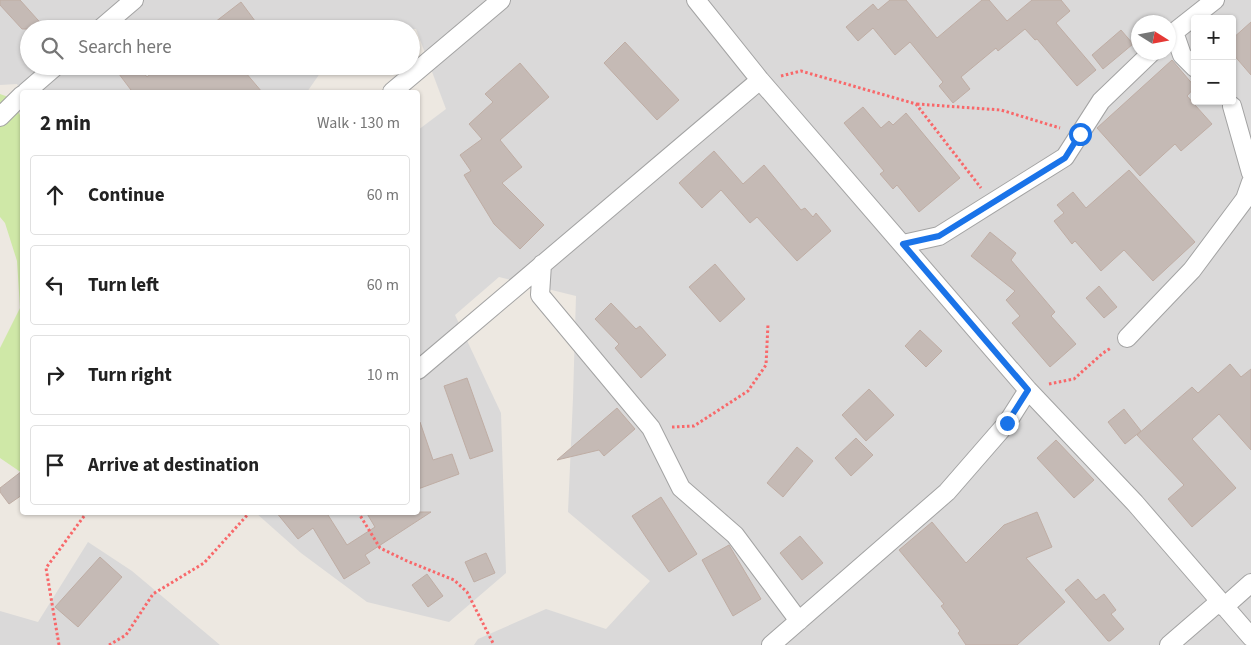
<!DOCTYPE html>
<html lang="en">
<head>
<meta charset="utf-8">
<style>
	:root { --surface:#fff; --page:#f6f6f6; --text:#222; --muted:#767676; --line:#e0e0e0 }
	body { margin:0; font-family:"Source Sans 3",sans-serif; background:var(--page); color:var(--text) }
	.controls { position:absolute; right:15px; top:15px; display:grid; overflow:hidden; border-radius:5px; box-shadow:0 1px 4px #0004 }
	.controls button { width:45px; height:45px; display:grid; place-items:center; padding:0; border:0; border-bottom:1px solid var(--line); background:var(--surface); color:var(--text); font:25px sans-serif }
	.compass { position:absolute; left:1131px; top:15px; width:45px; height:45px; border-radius:50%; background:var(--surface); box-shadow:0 1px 4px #0004; rotate:101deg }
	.stop { position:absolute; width:15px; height:15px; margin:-11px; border:4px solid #1a73e8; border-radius:50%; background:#fff }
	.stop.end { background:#1a73e8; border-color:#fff; box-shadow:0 1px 5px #0008 }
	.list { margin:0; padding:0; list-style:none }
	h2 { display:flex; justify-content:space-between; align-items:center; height:65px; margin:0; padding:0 20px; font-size:21px }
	h2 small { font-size:16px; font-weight:400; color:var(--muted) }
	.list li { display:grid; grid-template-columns:32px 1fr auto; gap:15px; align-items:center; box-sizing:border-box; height:80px; margin:0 10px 10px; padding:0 10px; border:1px solid var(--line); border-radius:5px }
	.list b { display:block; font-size:19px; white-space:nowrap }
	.list em { font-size:16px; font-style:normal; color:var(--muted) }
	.icon { flex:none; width:28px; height:28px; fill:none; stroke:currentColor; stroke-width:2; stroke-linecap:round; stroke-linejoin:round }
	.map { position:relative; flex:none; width:1251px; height:645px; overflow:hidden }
	.search { position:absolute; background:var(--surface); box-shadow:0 1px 4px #0004; left:20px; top:20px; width:400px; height:55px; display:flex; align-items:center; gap:12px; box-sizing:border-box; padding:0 18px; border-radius:28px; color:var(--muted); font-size:19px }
	.panel { position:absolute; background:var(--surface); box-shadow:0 1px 4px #0004; left:20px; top:90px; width:400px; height:425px; border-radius:5px }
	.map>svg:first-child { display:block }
	.residential { fill:#dad9d9; fill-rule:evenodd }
	.grass { fill:#cfe8a7 }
	.building { fill:#c5bab5; stroke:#bfada4 }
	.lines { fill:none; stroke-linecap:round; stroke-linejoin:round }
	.minor-casing { stroke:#a3a3a3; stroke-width:20 }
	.path { stroke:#f8686a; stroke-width:3; stroke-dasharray:2.5 2.5; stroke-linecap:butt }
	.minor { stroke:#fff; stroke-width:18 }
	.route { stroke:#1a73e8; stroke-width:6 }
</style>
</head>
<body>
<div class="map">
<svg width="1251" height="645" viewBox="0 0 1251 645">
	<rect width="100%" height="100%" fill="#ede8e1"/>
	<!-- residential -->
	<path class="residential" d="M0 0H1251V645H474L478 639 546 609 606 629 650 581 568 512 573 398 576 296 499 277 455 315 501 413 506 573 449 622 367 602 301 553 256 513 418 512V130L446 109 416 29H29V66H325L307 92H22V95L17 84 0 85ZM1195 19H1232V101H1195ZM1138 22H1168V52H1138Z
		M88 542 132 571 220 645H0V611L38 622Z"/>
	<!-- grass -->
	<path class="grass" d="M0 94 11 98 22 119V473L0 458V348L20 308 17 261 5 223 0 217Z"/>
	<!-- building -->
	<path class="building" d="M0 0H20L46 29H22L0 5Z
		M890 0H906L937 38 982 0H989L1007 21 1032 0H1061L1070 11 1056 23 1096 70 1077 86 1037 39 1035 40 1025 29 998 51 996 48 961 77 970 89 953 103 939 86 943 82 910 42 895 55 873 28 858 41 846 27 873 4 878 10Z
		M241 2 261 29H206Z
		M1251 22V75L1232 53V39Z
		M1121 30 1133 44 1103 69 1092 55Z
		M625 42 679 100 657 120 604 63Z
		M1172 60 1195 87 1187 96 1212 124 1181 151 1175 144 1140 176 1097 128Z
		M520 63 549 97 500 140 522 167 502 183 544 225 520 249 494 224 464 175 471 171 460 155 482 139 469 124 493 102 485 94Z
		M113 66H138L147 77 160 66H240L262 92H128L131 90Z
		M863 107 881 128 889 121 893 125 906 113 960 178 919 212 897 185 893 189 880 174 884 171 844 123Z
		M714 151 743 184 764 165 801 210 805 208 813 217 816 213 831 231 797 261 757 217 750 223 721 190 702 208 679 183Z
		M1129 170 1195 242 1153 281 1124 250 1101 271 1075 241 1072 244 1054 221 1064 213 1057 205 1073 192 1086 208Z
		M990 232 1016 253 1011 260 1055 312 1051 316 1076 344 1050 367 1012 323 1020 316 1006 300 1015 291 971 256Z
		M715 264 745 299 720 322 689 287Z
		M1099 286 1117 307 1104 318 1086 298Z
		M611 303 636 329 640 326 666 355 641 378 615 348 619 344 595 319Z
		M920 330 942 351 926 367 905 346Z
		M1230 364 1241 377 1251 369V450L1219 414 1192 439 1236 488 1192 527 1168 499 1184 485 1137 435 1192 387 1198 393Z
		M467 378 493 451 470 459 444 386Z
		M869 389 894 415 866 441 842 415Z
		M617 408 635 429 604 456 599 450 557 460Z
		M1124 409 1141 431 1125 444 1108 422Z
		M420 422 433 460 452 454 459 474 418 489V423Z
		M856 438 873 455 851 476 835 458Z
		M1056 440 1094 480 1074 498 1037 458Z
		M797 447 813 461 783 497 767 483Z
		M22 471V495L9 504 0 492V488Z
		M661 497 697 554 669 572 632 516Z
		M276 512H332L328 515 347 545 375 527 366 512H431L365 555 370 563 344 579 313 528 298 539Z
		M1037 512 1052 547 1026 558 1065 602 1017 645H966L958 633 960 631 941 606 944 604 899 550 932 522 966 563 1004 525Z
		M800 536 823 563 802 580 780 553Z
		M729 545 761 599 733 616 702 560Z
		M486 553 495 573 474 582 465 562Z
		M100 557 122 577 78 627 55 607Z
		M427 574 443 596 428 607 412 585Z
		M1078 579 1096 600 1104 594 1116 610 1111 614 1124 629 1110 641H1108L1065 590Z"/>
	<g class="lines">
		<!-- minor casing -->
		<g class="minor-casing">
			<path id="minor" d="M696 0 760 80 1028 390 1135 503 1251 637
				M100 29 134 0
				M1174 32 1182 55 1195 68
				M1168 37 1215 0
				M26 92 56 66
				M392 92 501 0
				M1232 106 1251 173
				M0 117 22 95
				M903 244 939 236 1065 157 1101 101 1152 52
				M542 264 540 295 651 428 681 488 735 535 799 621
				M1127 338 1192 270 1245 199 1251 182
				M418 370 760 80
				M1224 607 1251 583
				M771 645 947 492 1007 423 1028 390
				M1169 645 1220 601"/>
		</g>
		<!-- path -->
		<path class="path" d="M781 76 801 71 916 104 981 188
			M917 104 1001 110 1060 128
			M1049 384 1074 379 1103 353 1111 348
			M672 427 694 426 748 391 766 365 768 324
			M358 512 380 548 407 561 454 580 467 592 494 645
			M59 645 46 568 87 512
			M109 645 126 635 153 594 204 563 250 512"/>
		<!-- minor -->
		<use href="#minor" class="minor"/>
	</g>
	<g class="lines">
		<!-- route -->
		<path class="route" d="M1007 423 1028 390 903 244 939 236 1065 158 1080 134"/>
	</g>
</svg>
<div class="controls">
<button>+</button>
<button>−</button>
</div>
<svg class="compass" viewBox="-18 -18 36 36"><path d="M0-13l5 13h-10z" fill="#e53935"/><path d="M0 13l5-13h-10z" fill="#767676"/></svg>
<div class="stop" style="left:1080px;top:134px"></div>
<div class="stop end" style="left:1007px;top:423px"></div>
<div class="search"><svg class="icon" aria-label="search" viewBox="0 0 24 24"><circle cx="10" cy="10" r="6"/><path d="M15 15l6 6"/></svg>Search here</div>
<section class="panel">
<h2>2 min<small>Walk · 130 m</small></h2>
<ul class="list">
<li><svg class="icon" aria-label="ahead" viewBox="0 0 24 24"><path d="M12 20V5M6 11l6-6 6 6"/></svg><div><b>Continue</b></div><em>60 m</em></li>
<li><svg class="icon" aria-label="left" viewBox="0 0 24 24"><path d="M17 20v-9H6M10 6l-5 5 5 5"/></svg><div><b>Turn left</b></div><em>60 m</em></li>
<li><svg class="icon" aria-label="right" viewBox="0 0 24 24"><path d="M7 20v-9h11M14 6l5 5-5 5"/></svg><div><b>Turn right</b></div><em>10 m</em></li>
<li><svg class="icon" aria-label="arrive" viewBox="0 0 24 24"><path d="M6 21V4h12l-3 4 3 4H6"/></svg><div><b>Arrive at destination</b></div></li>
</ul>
</section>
</div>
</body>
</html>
